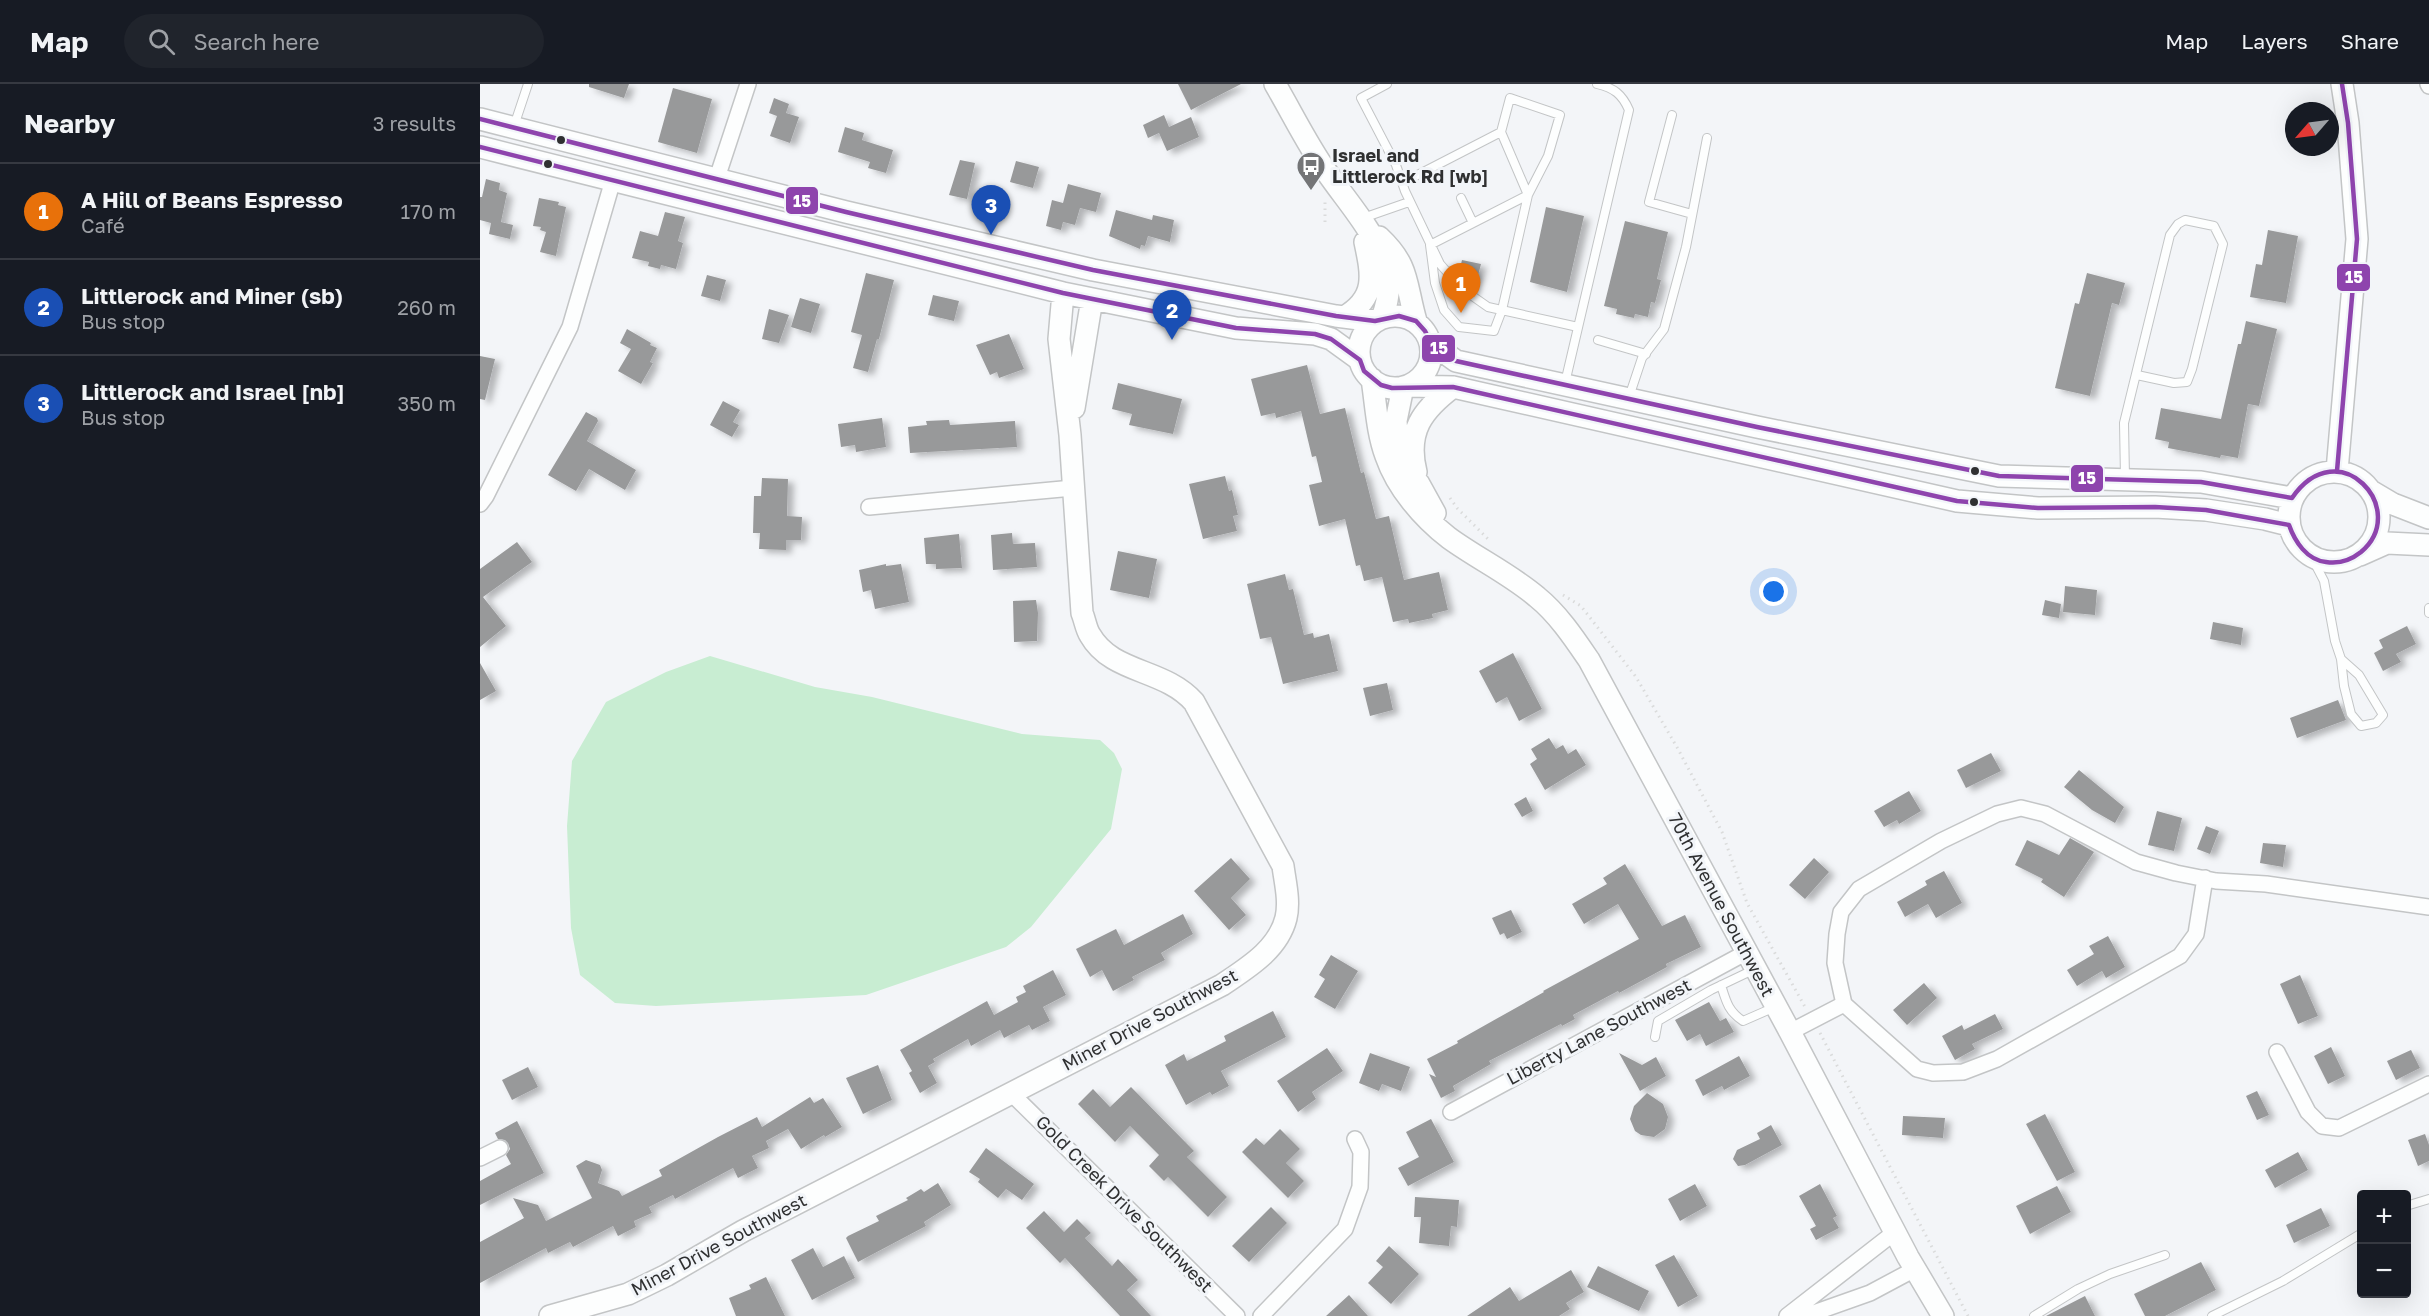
<!DOCTYPE html>
<html lang="en">
<head>
<meta charset="utf-8">
<style>
	:root { --surface:#171b24; --page:#20242c; --text:#f1f3f6; --muted:#9ea1a6; --line:#363941; --accent:#747577 }
	body { margin:0; font-family:"Golos Text",sans-serif; background:var(--page); color:var(--text) }
	.controls { position:absolute; right:18px; bottom:18px; display:grid; overflow:hidden; border-radius:6px; box-shadow:0 6px 24px #0002 }
	.controls button { width:54px; height:54px; display:grid; place-items:center; padding:0; border:0; border-bottom:2px solid var(--line); background:var(--surface); color:var(--text); font:30px sans-serif }
	.compass { position:absolute; left:1805px; top:18px; width:54px; height:54px; border-radius:50%; background:var(--surface); box-shadow:0 6px 24px #0002; rotate:242deg }
	.you { position:absolute; left:1294px; top:508px; width:21px; height:21px; margin:-15px; border:4px solid #fff; border-radius:50%; background:#1a73e8; box-shadow:0 0 0 9px #1a73e833 }
	.badge { display:grid; place-items:center; width:39px; height:39px; border-radius:50%; background:var(--accent); color:#fff; font-size:20px; font-weight:700 }
	.pin { position:absolute; translate:-50% -50px; filter:drop-shadow(0 2px 3px #0008) }
	.pin::after { content:''; position:absolute; top:32px; width:21px; height:18px; background:inherit; clip-path:polygon(0 0,100% 0,50% 100%) }
	.list { margin:0; padding:0; list-style:none }
	h2 { display:flex; justify-content:space-between; align-items:center; height:78px; margin:0; padding:0 24px; font-size:26px }
	h2 small { font-size:20px; font-weight:400; color:var(--muted) }
	.list li { display:grid; grid-template-columns:39px 1fr auto; gap:18px; align-items:center; box-sizing:border-box; height:96px; padding:0 24px; border-top:2px solid var(--line) }
	.list b { display:block; font-size:22px; white-space:nowrap }
	.list p { margin:0; font-size:20px; white-space:nowrap; color:var(--muted) }
	.list em { font-size:20px; font-style:normal; color:var(--muted) }
	.icon { flex:none; width:33px; height:33px; fill:none; stroke:currentColor; stroke-width:2; stroke-linecap:round; stroke-linejoin:round }
	.map { position:relative; flex:none; width:1949px; height:1232px; overflow:hidden }
	header { display:flex; align-items:center; gap:36px; box-sizing:border-box; height:84px; padding:0 30px; background:var(--surface); border-bottom:2px solid var(--line) }
	header strong { font-size:28px }
	nav { display:flex; gap:33px; margin-inline-start:auto; font-size:21px }
	.search { width:420px; height:54px; background:var(--page); display:flex; align-items:center; gap:15px; box-sizing:border-box; padding:0 21px; border-radius:33px; color:var(--muted); font-size:22px }
	main { display:flex }
	aside { flex:1; background:var(--surface) }
	.map>svg:first-child { display:block }
	.green { fill:#c8edd2 }
	.building { fill:#98999a; filter:url(#shadow) }
	.lines { fill:none; stroke-linecap:round; stroke-linejoin:round }
	.lane-casing { stroke:#c3c5c6; stroke-width:10 }
	.street-casing { stroke:#c3c5c6; stroke-width:18 }
	.secondary-casing { stroke:#c3c5c6; stroke-width:24 }
	.path { stroke:#dadbdb; stroke-width:3; stroke-dasharray:1.5 4.5; stroke-linecap:butt }
	.lane { stroke:#fdfefe; stroke-width:8 }
	.street { stroke:#fdfefe; stroke-width:15 }
	.secondary { stroke:#fdfefe; stroke-width:21 }
	.bus-1-casing { stroke:#f2f5f9; stroke-width:9 }
	.bus-1 { stroke:#8e44ad; stroke-width:4.5 }
	.bus-dot { fill:#2f3031; stroke:#f2f5f9; stroke-width:2 }
	.labels { text-anchor:middle; stroke-width:6; stroke-linejoin:round; paint-order:stroke }
	.poi-label { font-size:18px; font-weight:bold; fill:#2f3031; stroke:#f2f5f9; text-anchor:start }
	.street-label { font-size:18px; fill:#2f3031; stroke:#f2f5f9 }
	.line-badge { stroke:#f2f5f9; stroke-width:2 }
	.badge-label { font-size:16px; text-anchor:middle; font-weight:bold; fill:#fff }
</style>
</head>
<body>
<header>
<strong>Map</strong>
<div class="search"><svg class="icon" aria-label="search" viewBox="0 0 24 24"><circle cx="10" cy="10" r="6"/><path d="M15 15l6 6"/></svg>Search here</div>
<nav><a>Map</a><a>Layers</a><a>Share</a></nav>
</header>
<main>
<aside>
<h2>Nearby<small>3 results</small></h2>
<ul class="list">
<li><span class="badge" style="background:#e8710a">1</span><div><b>A Hill of Beans Espresso</b><p>Café</p></div><em>170 m</em></li>
<li><span class="badge" style="background:#1a4fb4">2</span><div><b>Littlerock and Miner (sb)</b><p>Bus stop</p></div><em>260 m</em></li>
<li><span class="badge" style="background:#1a4fb4">3</span><div><b>Littlerock and Israel [nb]</b><p>Bus stop</p></div><em>350 m</em></li>
</ul>
</aside>
<div class="map">
<svg width="1949" height="1232" viewBox="0 0 1949 1232">
	<defs>
		<filter id="shadow"><feDropShadow dx="6" dy="3.5" stdDeviation="3" flood-color="#0004"/></filter>
	</defs>
	<rect width="100%" height="100%" fill="#f3f5f8"/>
	<!-- green -->
	<path class="green" d="M230 572 335 603 392 613 542 650 620 656 634 669 642 685 631 745 551 843 526 863 386 911 176 922 135 919 100 891 91 844 87 742 92 677 126 618 186 588Z"/>
	<!-- building -->
	<path class="building" d="M109 0H149L144 14 109 3Z
		M698 0H761L711 26Z
		M193 4 232 15 217 69 178 58Z
		M294 14 309 20 306 29 319 33 310 59 290 52 297 32 289 29Z
		M684 31 689 43 711 33 719 53 687 67 679 49 668 54 663 41Z
		M365 43 384 49 382 56 413 66 406 89 388 84 390 78 358 68Z
		M480 76 495 79 487 115 469 111Z
		M536 77 559 83 553 104 530 98Z
		M6 95 20 99 19 106 27 109 21 138 33 141 30 155 9 150 11 139 0 136V113H2Z
		M588 100 621 109 616 128 600 124 595 141 583 138 581 146 566 142 572 116 583 119Z
		M59 114 79 118 78 121 86 123 76 172 60 168 66 148 60 146 61 143 53 142Z
		M1066 123 1104 132 1087 208 1050 198Z
		M636 126 672 136 673 131 694 136 690 158 668 152 665 162 661 161 660 165 629 152Z
		M185 128 205 133 198 157 203 159 196 185 181 181 180 185 168 182 169 178 152 174 160 147 178 152Z
		M1145 137 1188 148 1177 195 1181 196 1175 219 1171 218 1168 233 1155 230 1154 234 1136 230 1137 225 1124 222Z
		M1788 146 1818 152 1806 219 1770 213 1776 180 1782 181Z
		M982 176 1001 180 997 196 978 192Z
		M386 189 414 196 399 255H397L388 288 373 284 382 251 371 248Z
		M1607 189 1645 199 1639 221 1632 219 1610 312 1575 304 1595 219 1599 220Z
		M227 191 246 196 240 217 221 212Z
		M453 211 479 217 474 237 448 231Z
		M320 214 340 220 331 249 311 243Z
		M289 225 309 231 299 259 282 255Z
		M1766 237 1797 245 1779 322 1768 320 1758 374 1741 371 1740 374 1688 364 1689 358 1675 355 1681 324 1741 335 1758 260H1761Z
		M147 245 171 259 170 261 177 264 170 278 173 279 161 300 138 287 151 265 140 259Z
		M529 250 544 285 519 294 517 288 510 291 496 261Z
		M0 272 15 275 5 316 0 315Z
		M827 281 840 330 865 324 881 389 884 388 896 435 909 432 924 496 959 488 968 526 952 530 953 534 929 539 928 535 913 538 902 493 884 497 880 481 876 482 865 435 839 442 829 401 842 398 836 372 832 373 821 327 796 334 795 329 781 332 771 295Z
		M638 299 702 315 693 350 649 341 652 330 632 325Z
		M243 317 260 326 253 338 259 341 252 353 230 341Z
		M106 328 117 334 118 337 107 357 156 386 145 406 109 385 96 407 68 391Z
		M402 334 406 363 376 368 375 361 361 363 358 340Z
		M469 336 470 341 535 337 537 363 430 369 428 343 447 341 446 337Z
		M745 392 749 407 752 406 758 431 753 432 757 447 723 455 709 400Z
		M282 394 308 395 307 432 322 433 321 456H306V466L279 465 280 449H273L274 412H281Z
		M532 449 533 460 555 459 557 483 513 486 511 451Z
		M479 450 482 484 456 485V480H446L444 454Z
		M37 458 52 478 3 513 26 542 0 563V485Z
		M638 467 677 475 669 514 630 506Z
		M406 480V482L421 480 429 518 395 525 391 506 383 508 379 486Z
		M805 490 809 506 813 505 824 551 833 549 834 554 849 550 858 587 803 600 791 553 780 555 767 500Z
		M1585 502 1617 506 1615 531 1583 528Z
		M556 516 558 529 557 557 534 558 533 517Z
		M1565 516 1581 520 1579 534 1562 531Z
		M1733 538 1763 544 1761 561 1730 555Z
		M1927 542 1936 560 1916 570 1921 578 1903 587 1894 569 1903 564 1899 556Z
		M1033 569 1062 625 1039 637 1027 613 1016 619 999 587Z
		M0 579 16 607 0 616Z
		M907 599 913 626 890 632 883 604Z
		M1858 616 1866 636 1817 654 1810 634Z
		M1069 654 1076 665 1083 661 1088 670 1096 665 1106 681 1065 706 1050 680 1057 675 1051 665Z
		M1511 669 1521 687 1486 704 1477 686Z
		M1599 686 1644 723 1635 739 1612 726 1584 703Z
		M1429 707 1441 727 1419 740 1417 736 1404 743 1394 727Z
		M1046 713 1053 727 1042 733 1034 720Z
		M1677 727 1702 734 1694 767 1668 761Z
		M1726 742 1739 747 1730 770 1717 765Z
		M1590 754 1614 768 1584 813 1561 798 1563 795 1535 781 1547 756 1579 771Z
		M1783 759 1806 761 1803 783 1780 779Z
		M751 774 770 795 751 814 766 831 749 846 714 807Z
		M1334 774 1349 788 1325 815 1309 801Z
		M1145 780 1182 842 1205 831 1221 863 1186 880 1187 883 1139 909 1138 907 1093 931 1095 935 1082 942 1081 940 1009 977 1011 980 973 1002 975 1007 961 1014 949 990 956 993 947 975 978 959 977 957 1064 908 1063 907 1159 855 1138 820 1104 840 1092 820 1127 800 1123 794Z
		M1464 787 1482 819 1456 834 1448 820 1425 833 1417 818 1447 801 1445 797Z
		M1031 826 1042 848 1027 855 1024 849 1020 851 1012 834Z
		M703 830 713 850 681 869 685 876 652 893 654 896 633 907 622 886 610 893 596 865 636 845 644 861Z
		M1628 852 1645 883 1626 894 1622 887 1597 902 1587 886 1614 870 1609 862Z
		M851 871 878 887 855 925 834 913 845 895 839 891Z
		M573 886 586 911 563 923 570 937 552 946 549 941 524 954 520 946 491 962 488 955 453 975 455 978 448 982 457 999 440 1009 429 989 432 987 420 966 507 917 514 931 538 918 536 913 546 908 543 902Z
		M1820 891 1838 932 1818 940 1800 900Z
		M1444 899 1457 914 1427 941 1413 926Z
		M1229 918 1240 937 1246 934 1254 948 1226 962 1220 950 1207 957 1195 936Z
		M793 927 806 953 741 987 749 1002 732 1011 730 1008 706 1021 685 981 704 970 707 977 746 957 744 952Z
		M1515 930 1523 945 1492 960 1495 965 1475 976 1462 952 1482 941 1484 946Z
		M1851 963 1865 992 1848 1000 1834 972Z
		M847 964 863 987 832 1008 836 1015 818 1028 797 997Z
		M1931 966 1940 984 1916 996 1907 977Z
		M890 969 930 983 921 1007 902 1000 899 1007 879 999Z
		M1139 969 1162 981 1176 973 1186 992 1160 1007Z
		M1259 972 1270 992 1244 1006 1242 1002 1223 1012 1215 996Z
		M398 981 412 1016 383 1030 366 994Z
		M48 983 58 1003 32 1016 22 996Z
		M651 1003 714 1067 707 1073 747 1113 728 1133 688 1093 684 1097 669 1082 679 1071 650 1042 635 1058 598 1020 613 1005 630 1023Z
		M1777 1007 1789 1031 1777 1036 1766 1012Z
		M1167 1009 1183 1020 1188 1033 1185 1045 1174 1053 1161 1051 1155 1047 1150 1035 1154 1022Z
		M330 1013 334 1019 343 1014 362 1043 345 1053 344 1051 321 1065 308 1045 286 1057 289 1064 272 1072 278 1084 258 1094 253 1084 195 1115 193 1111 169 1123 172 1129 154 1137 156 1143 138 1152 133 1142 93 1163 90 1158 68 1169 66 1164 0 1199V1158L44 1134 33 1114 58 1121 66 1137 112 1114 96 1082 106 1076 120 1081 122 1086 118 1099 139 1107 142 1112 182 1092 179 1086 238 1053 277 1033 282 1043Z
		M1565 1030 1595 1088 1577 1097 1546 1040Z
		M1423 1032 1465 1034 1463 1054 1422 1051Z
		M951 1035 974 1078 928 1102 918 1084 939 1073 926 1048Z
		M37 1037 64 1089 0 1121V1097L31 1080 26 1071 30 1065 28 1059 25 1056 18 1055 15 1049Z
		M1291 1041 1302 1061 1265 1081 1258 1082 1253 1075 1257 1066 1280 1055 1277 1049Z
		M800 1045 820 1065 806 1079 824 1097 808 1114 762 1068 776 1054 784 1061Z
		M1945 1050 1949 1061V1077L1938 1082 1928 1056Z
		M506 1064 554 1100 542 1116 526 1105 518 1114 498 1098 500 1095 489 1088Z
		M1818 1068 1828 1086 1795 1104 1785 1086Z
		M458 1099 471 1121 444 1138 446 1142 378 1178 366 1154 368 1152 399 1137 396 1132 428 1116 426 1114 441 1105 444 1108Z
		M1215 1100 1227 1122 1200 1137 1188 1115Z
		M1340 1100 1357 1132 1353 1134 1359 1144 1336 1156 1330 1145 1336 1142 1319 1112Z
		M1577 1102 1591 1128 1550 1150 1536 1122Z
		M935 1113 979 1116 977 1143 971 1142 969 1162 939 1159 941 1133H934Z
		M791 1123 807 1139 769 1178 752 1162Z
		M1841 1124 1850 1142 1814 1159 1806 1141Z
		M564 1127 584 1148 597 1135 611 1149 605 1154 632 1182 638 1175 658 1196 647 1206 671 1232H640L585 1174 580 1179 546 1144Z
		M909 1162 939 1190 911 1220 888 1199 903 1183 896 1177Z
		M333 1164 343 1183 364 1172 375 1194 332 1216 311 1176Z
		M1194 1171 1218 1212 1198 1223 1175 1181Z
		M1721 1178 1736 1206 1685 1232H1665L1654 1210Z
		M1118 1182 1169 1207 1159 1227 1107 1203Z
		M1091 1186 1104 1208 1086 1219 1090 1225 1079 1232H987L1030 1203 1039 1217Z
		M286 1193 305 1232H256L249 1214 271 1205 269 1201Z
		M869 1211 888 1232H846Z
		M1605 1212 1615 1232H1565H1566Z"/>
	<g class="lines">
		<!-- lane casing -->
		<g class="lane-casing">
			<path id="lane" d="M907 0 881 14 916 81 925 107 960 180 981 204 1008 223 1098 243
				M1192 31 1169 118 1212 130
				M34 42 48 0
				M922 99 1021 48 1030 14 1080 31 1068 72 1048 111 1022 226 1014 247 979 243 964 226 955 199 950 161 1048 111 1021 48
				M981 114 993 139
				M883 134 929 118
				M1118 256 1166 270
				M1085 299 1149 26C1142 10 1134 4 1117 0
				M1149 313 1162 274 1184 245 1206 163 1227 54
				M1645 394 1644 339 1690 151 1698 140 1705 136 1734 142 1743 160 1712 285 1707 298 1694 299 1657 291
				M1831 472 1844 497 1855 557 1861 575 1864 602 1871 630 1881 642 1896 639 1903 631 1879 591 1861 575
				M1949 524V529
				M1241 901C1246 917 1248 927 1263 937L1295 923
				M1175 953 1178 937 1231 906 1273 886
				M1926 1122 1949 1115
				M1554 1232 1598 1205 1630 1190 1685 1171
				M1732 1232 1803 1197 1882 1149"/>
		</g>
		<!-- street casing -->
		<g class="street-casing">
			<path id="street" d="M1948 0 1949 2
				M237 94 268 0
				M0 420 6 412 90 243 133 96
				M389 423 593 404
				M1725 794 1716 850 1700 872 1517 975 1483 988 1453 989 1437 985 1364 920 1355 879 1357 850 1361 828 1379 805 1461 757 1517 730 1541 724 1565 730 1656 778 1696 789 1736 797 1786 800 1949 823
				M1310 948 1364 920
				M1797 968 1828 1028 1842 1042 1859 1044 1949 1000
				M531 1009 757 1232
				M971 1028 1267 868
				M0 1074 20 1064
				M781 1232 865 1145 880 1103 881 1068 875 1055
				M1307 1232 1415 1148
				M1325 1232 1390 1209 1435 1185"/>
		</g>
		<!-- secondary casing -->
		<g class="secondary-casing">
			<path id="secondary" d="M795 0C812 29 827 60 846 87 867 118 896 148 906 185 911 202 908 218 902 234
				M0 35 366 128 613 186 856 232 895 237
				M0 63 583 209 756 244 835 250 851 255 880 276
				M899 153C930 182 925 199 936 237
				M879 268a36 36 0 1 1 72 0a36 36 0 1 1-72 0Z
				M864 233C897 214 892 191 885 158
				M951 259 976 277 1277 343 1519 392 1721 398 1812 414
				M892 295C896 321 897 348 906 372 917 404 943 434 969 454 998 475 1030 490 1057 513 1078 530 1094 554 1109 576L1310 948 1428 1173 1463 1232
				M928 302 973 303 1477 417 1558 424 1675 423 1726 426 1785 435 1809 441
				M923 303 916 337 918 362 925 383 939 400 955 429
				M594 324 612 215
				M1857 387 1877 155 1868 39 1862 0
				M1809 433a45 45 0 1 1 90 0a45 45 0 1 1-90 0Z
				M936 388C926 348 942 326 973 303
				M1891 407 1913 420 1949 434
				M1880 471 1907 459 1949 461
				M70 1232 148 1210 187 1191 263 1147 742 901C767 884 798 866 806 834 810 817 805 798 803 782L714 618C684 584 632 590 610 551 606 545 605 536 602 529L590 351 579 255 583 209"/>
		</g>
		<!-- path -->
		<path class="path" d="M845 138V118
			M970 414 977 424 1008 455
			M1083 511 1101 522 1156 593 1198 665 1242 748 1267 819 1325 923
			M1340 949 1488 1232"/>
		<!-- lane -->
		<use href="#lane" class="lane"/>
		<!-- street -->
		<use href="#street" class="street"/>
		<!-- secondary -->
		<use href="#secondary" class="secondary"/>
		<!-- bus-1 casing -->
		<g class="bus-1-casing">
			<path id="bus-1" d="M0 35 366 128 613 186 856 232 895 237 919 232 936 237 945 247 951 259 976 277 1277 343 1519 392 1721 398 1812 414C1859 346 1931 426 1881 468 1871 476 1859 480 1846 478 1827 476 1815 458 1809 441L1726 426 1675 423 1558 424 1477 417 973 303 912 304 901 301 884 287 880 276 851 255 835 250 756 244 583 209 0 63
				M1857 387 1877 155 1868 39 1862 0"/>
		</g>
		<!-- bus-1 -->
		<use href="#bus-1" class="bus-1"/>
	</g>
	<!-- icons -->
	<defs>
		<g id="bus-pin" transform="scale(1.5)"><path d="M0 17L-7.5 6A9.5 9.5 0 1 1 7.5 6Z" fill="#747577" stroke="#f2f5f9"/><path d="M-5-6H5V4H4V6H2V4H-2V6H-4V4H-5ZM-3.5-4V0h7V-4ZM-3.5 1.2v1.5H-2V1.2ZM2 1.2v1.5H3.5V1.2Z" fill="#fff"/></g>
	</defs>
	<g fill-rule="evenodd">
		<use href="#bus-pin" x="831" y="82"/>
	</g>
	<!-- markers -->
	<g class="bus-dot">
		<circle cx="81" cy="56" r="5"/>
		<circle cx="68" cy="80" r="5"/>
		<circle cx="1495" cy="387" r="5"/>
		<circle cx="1494" cy="418" r="5"/>
	</g>
	<g class="labels">
		<!-- poi labels -->
		<g class="poi-label">
			<text x="852" y="78">Israel and<tspan x="852" dy="21">Littlerock Rd [wb]</tspan></text>
		</g>
		<!-- street labels -->
		<g class="street-label">
			<text transform="translate(1241 821) rotate(62)" y="6">70th Avenue Southwest</text>
			<text transform="translate(670 936) rotate(-28)" y="6">Miner Drive Southwest</text>
			<text transform="translate(1119 948) rotate(-28)" y="6">Liberty Lane Southwest</text>
			<text transform="translate(644 1120) rotate(45)" y="6">Gold Creek Drive Southwest</text>
			<text transform="translate(239 1161) rotate(-28)" y="6">Miner Drive Southwest</text>
		</g>
	</g>
	<g class="line-badge">
		<rect x="305" y="102" width="34" height="29" rx="6" fill="#8e44ad"/>
		<rect x="1856" y="179" width="35" height="29" rx="6" fill="#8e44ad"/>
		<rect x="941" y="250" width="35" height="29" rx="6" fill="#8e44ad"/>
		<rect x="1590" y="380" width="34" height="29" rx="6" fill="#8e44ad"/>
	</g>
	<g class="badge-label">
		<text x="322" y="123">15</text>
		<text x="1874" y="199">15</text>
		<text x="959" y="270">15</text>
		<text x="1607" y="400">15</text>
	</g>
</svg>
<div class="controls">
<button>+</button>
<button>−</button>
</div>
<svg class="compass" viewBox="-18 -18 36 36"><path d="M0-13l5 13h-10z" fill="#e53935"/><path d="M0 13l5-13h-10z" fill="#9ea1a6"/></svg>
<div class="you"></div>
<div class="pin badge" style="left:981px;top:229px;background:#e8710a">1</div>
<div class="pin badge" style="left:692px;top:256px;background:#1a4fb4">2</div>
<div class="pin badge" style="left:511px;top:151px;background:#1a4fb4">3</div>
</div>
</main>
</body>
</html>
